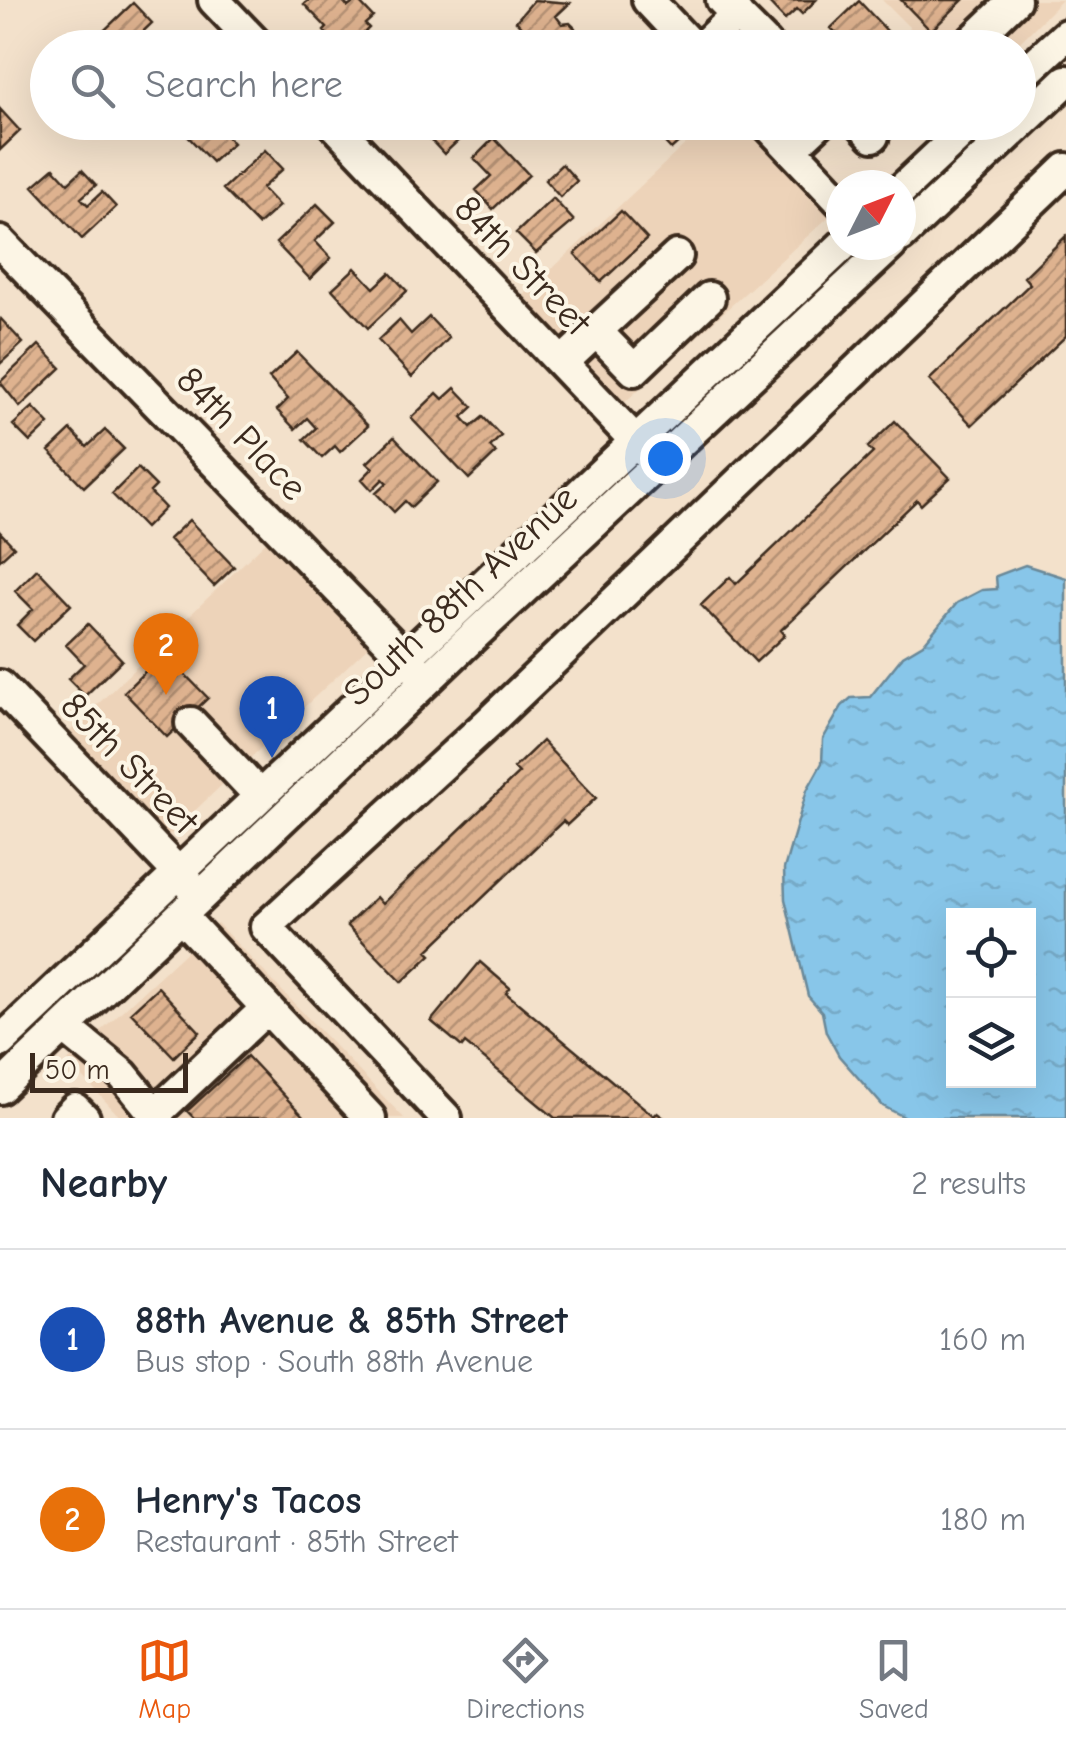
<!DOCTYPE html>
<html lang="en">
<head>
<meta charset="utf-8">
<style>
	:root { --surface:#fff; --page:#f6f6f7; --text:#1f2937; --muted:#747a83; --line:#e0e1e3; --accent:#ea580c }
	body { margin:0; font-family:"Comic Neue",sans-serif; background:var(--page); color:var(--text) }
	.controls { position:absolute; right:30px; bottom:30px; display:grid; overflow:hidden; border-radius:0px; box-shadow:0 10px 40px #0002 }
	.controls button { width:90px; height:90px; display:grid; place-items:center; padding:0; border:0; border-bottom:2px solid var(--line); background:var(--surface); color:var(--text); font:50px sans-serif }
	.compass { position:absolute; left:826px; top:170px; width:90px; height:90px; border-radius:50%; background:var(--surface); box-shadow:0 10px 40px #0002; rotate:48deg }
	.scale { position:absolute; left:30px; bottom:25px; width:158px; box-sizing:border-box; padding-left:10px; border:5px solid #3b2a1e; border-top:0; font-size:28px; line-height:35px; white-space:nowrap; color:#3b2a1e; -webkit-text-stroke:8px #fcf5e5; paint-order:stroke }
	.you { position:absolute; left:665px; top:458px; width:35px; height:35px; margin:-25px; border:8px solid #fff; border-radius:50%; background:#1a73e8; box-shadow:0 0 0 15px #1a73e833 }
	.badge { display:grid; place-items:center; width:65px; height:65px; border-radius:50%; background:var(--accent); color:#fff; font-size:32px; font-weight:700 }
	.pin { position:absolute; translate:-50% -82px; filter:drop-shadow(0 2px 5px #0008) }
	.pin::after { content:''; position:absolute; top:52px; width:35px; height:30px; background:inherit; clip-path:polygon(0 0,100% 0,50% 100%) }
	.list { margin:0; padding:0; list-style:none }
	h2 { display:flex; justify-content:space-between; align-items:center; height:130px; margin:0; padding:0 40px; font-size:42px }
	h2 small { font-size:32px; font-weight:400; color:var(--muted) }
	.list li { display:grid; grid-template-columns:65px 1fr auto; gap:30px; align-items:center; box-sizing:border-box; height:180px; padding:0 40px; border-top:2px solid var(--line) }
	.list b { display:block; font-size:38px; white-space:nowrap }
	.list p { margin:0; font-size:32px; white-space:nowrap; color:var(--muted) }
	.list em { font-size:32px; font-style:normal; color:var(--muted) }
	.icon { flex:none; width:55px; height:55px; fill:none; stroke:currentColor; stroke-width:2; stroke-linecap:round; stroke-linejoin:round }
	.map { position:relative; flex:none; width:1066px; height:1118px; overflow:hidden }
	.search { position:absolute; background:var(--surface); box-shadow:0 10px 40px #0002; left:30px; right:30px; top:30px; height:110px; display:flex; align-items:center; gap:25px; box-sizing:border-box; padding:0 35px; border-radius:55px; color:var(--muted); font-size:38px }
	.sheet { height:490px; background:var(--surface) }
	nav { display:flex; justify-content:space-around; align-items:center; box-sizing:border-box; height:140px; border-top:2px solid var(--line); background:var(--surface); font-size:28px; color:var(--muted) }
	nav a { display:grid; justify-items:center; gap:5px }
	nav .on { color:var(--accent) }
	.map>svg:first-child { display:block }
	.built { fill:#edd3b9 }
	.water { fill:url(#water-ripples); stroke:#698898; stroke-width:2.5; fill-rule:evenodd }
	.building { fill:url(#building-hatch); stroke:#3b2a1e; stroke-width:2.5 }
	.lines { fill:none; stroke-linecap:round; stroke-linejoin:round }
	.minor-casing { stroke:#3b2a1e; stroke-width:38 }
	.minor { stroke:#fcf5e5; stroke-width:30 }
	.labels { text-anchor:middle; stroke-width:8; stroke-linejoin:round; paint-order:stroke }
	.street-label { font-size:38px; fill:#3b2a1e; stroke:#fcf5e5 }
</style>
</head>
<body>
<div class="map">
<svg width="1066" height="1118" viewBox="0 0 1066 1118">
	<defs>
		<pattern id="water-ripples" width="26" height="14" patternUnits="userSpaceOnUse" patternTransform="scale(2.5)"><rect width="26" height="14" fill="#88c6e9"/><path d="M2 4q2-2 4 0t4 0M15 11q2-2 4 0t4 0" fill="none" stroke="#76aac7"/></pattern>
		<pattern id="building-hatch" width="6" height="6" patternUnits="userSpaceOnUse" patternTransform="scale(2.5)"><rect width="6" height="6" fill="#deb28f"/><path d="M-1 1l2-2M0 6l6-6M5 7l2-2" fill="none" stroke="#b59174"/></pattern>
	</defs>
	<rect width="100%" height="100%" fill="#f3e1cb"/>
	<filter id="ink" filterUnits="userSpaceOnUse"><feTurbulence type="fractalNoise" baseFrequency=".01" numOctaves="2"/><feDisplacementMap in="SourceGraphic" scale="20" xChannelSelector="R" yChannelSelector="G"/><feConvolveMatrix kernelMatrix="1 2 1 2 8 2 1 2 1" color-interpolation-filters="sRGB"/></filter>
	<g filter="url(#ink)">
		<!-- built -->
		<path class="built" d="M882 0H1062L1014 48 929 47Z
			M708 123H750L833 213 625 402 522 297Z
			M272 536 372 643 168 836 68 733Z
			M217 923 404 1118H121L68 1061Z"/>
		<!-- water -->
		<path class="water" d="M1025 565 1066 578V1118H906L883 1106 839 1056 826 1032 822 1012 808 996 785 899 784 869 807 790 822 763 823 739 842 706 851 698 870 697 903 656 923 644 957 603 982 590 997 589 996 576ZM954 916H1028V1080H954Z"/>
		<!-- building -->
		<path class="building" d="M309 0H342L348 7 357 0 373 17 365 24 369 28 349 48H339L324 31 327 28 304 4Z
			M534 0 570 3 556 16 562 24 570 23 575 28 574 37 563 48H541L516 21Z
			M816 0 802 14 797 9 785 20 767 1Z
			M901 0H963L931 31Z
			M859 1 903 48H828L825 44 836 33 831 28Z
			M133 3 152 23 126 48H95L91 43Z
			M401 37 411 48H390Z
			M0 109 20 131 0 150Z
			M186 122H224L219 128 233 143 212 162 180 128Z
			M414 122H459L454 128 462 137 444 154Z
			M646 122H690L694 128 671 149Z
			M494 138 529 175 493 209 476 190 491 176 474 158Z
			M265 150 283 169 262 188 279 206 258 225 223 189Z
			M562 164 577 181 560 197 545 180Z
			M54 168 68 183 82 170 96 185 81 198 88 205 102 192 116 207 82 239 33 186Z
			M553 198 574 221 536 253 516 233Z
			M317 204 335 222 315 241 331 258 310 279 276 243Z
			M621 211 647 239 601 282 575 254Z
			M1066 236V336L972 425 929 380 1030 284 1024 277Z
			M355 268 374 288 390 273 407 291 368 328 332 289Z
			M429 317 449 338 412 377 378 340 399 320 411 334Z
			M1 319 23 343 0 364V321Z
			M39 345 61 368 20 407 0 382Z
			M297 352 368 426 340 452 335 446 322 458 304 439 316 428 307 418 295 429 277 410 288 399 269 378Z
			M455 388 473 407 462 417 471 427 483 417 501 436 490 447 496 453 469 479 411 418 437 393 443 399Z
			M33 407 49 424 30 442 13 425Z
			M895 421 950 478 921 505 917 500 781 630 785 635 756 662 701 605 730 577 736 584 873 453 868 447Z
			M71 430 87 447 105 430 124 449 84 487 49 451Z
			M394 437 437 482 411 507 405 501 394 512 376 493 387 483 383 479 372 490 362 479 373 468 367 463Z
			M138 468 156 486 150 492 165 508 145 528 112 494Z
			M189 520 234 567 214 586 169 539Z
			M0 532 14 547 0 560Z
			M37 569 71 605 33 641 17 625 33 609 15 591Z
			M88 624 122 660 85 696 68 679 84 664 66 645Z
			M164 653 208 698 167 737 124 692Z
			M542 741 596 798 567 825 563 821 427 951 431 955 402 982 347 925 376 897 382 904 519 773 514 768Z
			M480 962 510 988 506 993 654 1116 657 1113 664 1118H555L465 1043 462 1047 431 1021Z
			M158 987 200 1032 174 1057 131 1012Z
			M247 1056 305 1118H194L187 1111Z"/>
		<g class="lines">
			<!-- minor casing -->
			<g class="minor-casing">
				<path id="minor" d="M214 0 260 48
					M648 0 693 48
					M722 0 766 44
					M701 48 737 14
					M965 48 1015 0
					M1018 79 1066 35
					M332 122 648 454
					M765 122 841 202
					M860 122 873 136
					M791 149 820 122
					M901 190 973 122
					M901 236 1066 81
					M0 242 418 671
					M596 331 677 256
					M562 363 596 331 634 370 709 298
					M0 686 192 887
					M191 723 260 796
					M181 916 370 1118
					M64 1027 123 1075 158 1118
					M0 1042 843 245
					M0 1088 465 644 891 245
					M157 1112 267 1008
					M66 1118 75 1109 84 1118
					M446 1118 266 927 488 723 1066 169"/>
			</g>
			<!-- minor -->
			<use href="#minor" class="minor"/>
		</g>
	</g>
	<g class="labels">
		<!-- street labels -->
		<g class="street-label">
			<text transform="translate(523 265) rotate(46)" y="13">84th Street</text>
			<text transform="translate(242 433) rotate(46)" y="13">84th Place</text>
			<text transform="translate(460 595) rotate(-43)" y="13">South 88th Avenue</text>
			<text transform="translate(130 763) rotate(46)" y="13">85th Street</text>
		</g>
	</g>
</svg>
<div class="controls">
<button><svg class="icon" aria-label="locate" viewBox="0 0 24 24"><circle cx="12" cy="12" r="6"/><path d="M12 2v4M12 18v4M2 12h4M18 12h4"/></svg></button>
<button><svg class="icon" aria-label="layers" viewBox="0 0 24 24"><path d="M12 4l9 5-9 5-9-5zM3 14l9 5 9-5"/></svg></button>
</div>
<svg class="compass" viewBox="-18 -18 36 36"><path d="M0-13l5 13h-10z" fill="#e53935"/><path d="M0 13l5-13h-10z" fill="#747a83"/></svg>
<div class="scale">50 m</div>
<div class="you"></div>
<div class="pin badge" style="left:272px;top:758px;background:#1a4fb4">1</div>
<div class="pin badge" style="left:166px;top:695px;background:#e8710a">2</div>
<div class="search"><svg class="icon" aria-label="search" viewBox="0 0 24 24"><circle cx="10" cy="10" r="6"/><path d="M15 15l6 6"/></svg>Search here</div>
</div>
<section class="sheet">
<h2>Nearby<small>2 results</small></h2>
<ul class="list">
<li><span class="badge" style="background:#1a4fb4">1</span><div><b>88th Avenue &amp; 85th Street</b><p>Bus stop · South 88th Avenue</p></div><em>160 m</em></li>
<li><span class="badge" style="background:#e8710a">2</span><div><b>Henry's Tacos</b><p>Restaurant · 85th Street</p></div><em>180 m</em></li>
</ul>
</section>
<nav>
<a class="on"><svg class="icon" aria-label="map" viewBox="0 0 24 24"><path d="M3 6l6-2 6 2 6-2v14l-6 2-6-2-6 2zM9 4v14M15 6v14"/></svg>Map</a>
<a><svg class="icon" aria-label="directions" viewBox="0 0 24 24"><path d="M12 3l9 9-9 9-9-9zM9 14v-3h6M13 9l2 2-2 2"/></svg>Directions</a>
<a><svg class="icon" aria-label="saved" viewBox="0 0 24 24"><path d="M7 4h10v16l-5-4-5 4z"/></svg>Saved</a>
</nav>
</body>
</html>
